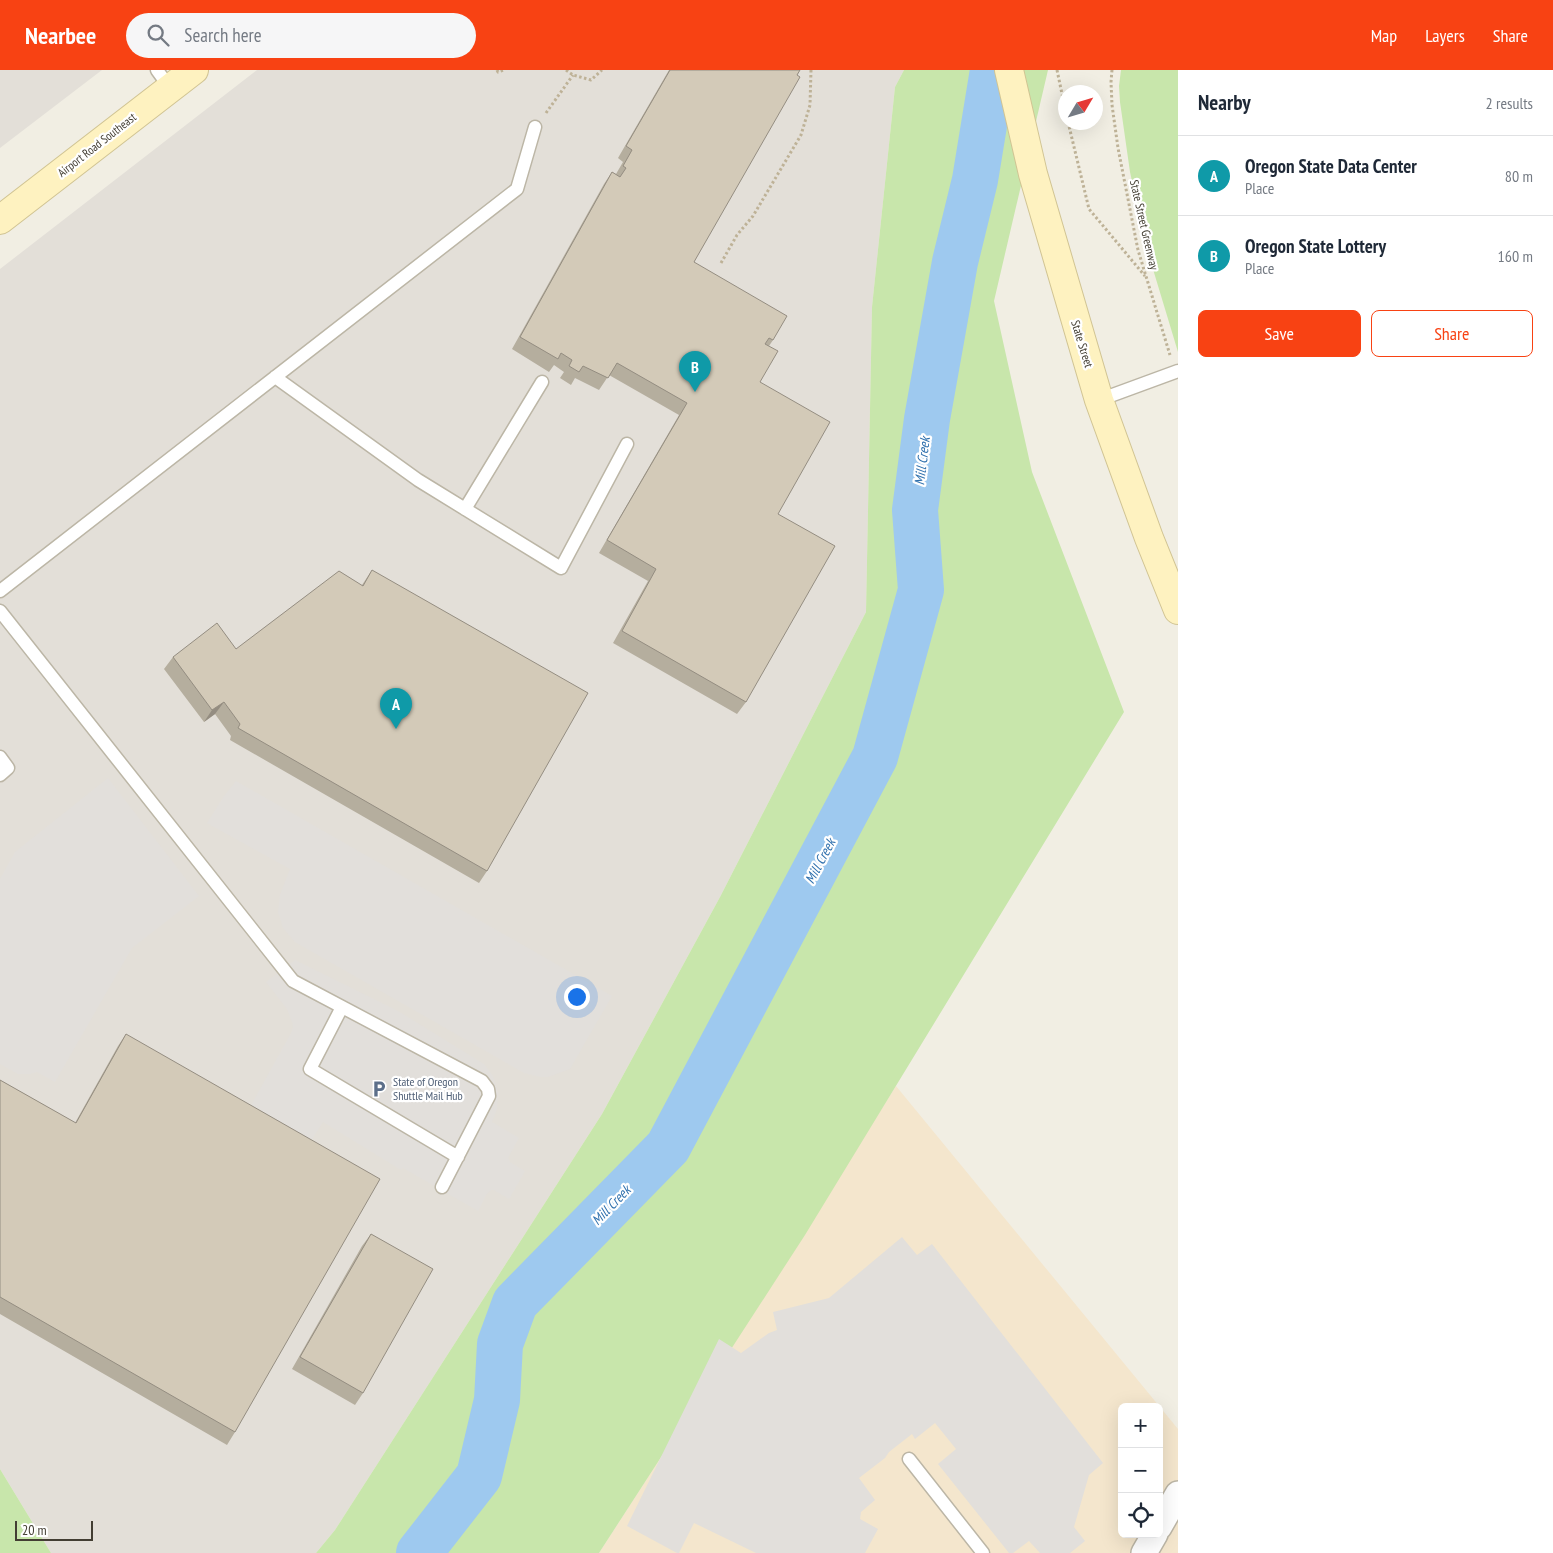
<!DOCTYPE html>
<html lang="en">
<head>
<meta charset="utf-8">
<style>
	:root { --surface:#fff; --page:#f6f6f7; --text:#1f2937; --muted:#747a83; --line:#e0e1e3; --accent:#f84213 }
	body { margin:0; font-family:"PT Sans Narrow",sans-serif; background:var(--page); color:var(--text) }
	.controls { position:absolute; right:15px; bottom:15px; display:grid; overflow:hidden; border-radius:8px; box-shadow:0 5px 20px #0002 }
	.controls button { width:45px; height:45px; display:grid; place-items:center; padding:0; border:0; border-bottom:1px solid var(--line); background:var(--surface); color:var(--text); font:25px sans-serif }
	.compass { position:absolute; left:1058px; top:15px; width:45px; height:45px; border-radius:50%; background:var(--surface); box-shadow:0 5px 20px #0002; rotate:52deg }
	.scale { position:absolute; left:15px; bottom:12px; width:78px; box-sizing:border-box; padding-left:5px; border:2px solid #433e33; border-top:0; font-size:14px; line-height:18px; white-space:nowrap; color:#433e33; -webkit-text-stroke:4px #fff; paint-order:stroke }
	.you { position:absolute; left:576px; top:926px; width:18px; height:18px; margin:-12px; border:4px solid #fff; border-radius:50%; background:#1a73e8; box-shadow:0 0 0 8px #1a73e833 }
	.badge { display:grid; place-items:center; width:32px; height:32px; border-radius:50%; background:var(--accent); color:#fff; font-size:16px; font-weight:700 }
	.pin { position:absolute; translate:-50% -41px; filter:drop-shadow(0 1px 2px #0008) }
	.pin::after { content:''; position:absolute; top:26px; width:18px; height:15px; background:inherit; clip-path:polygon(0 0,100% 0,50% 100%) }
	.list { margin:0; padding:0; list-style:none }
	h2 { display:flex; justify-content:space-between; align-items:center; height:65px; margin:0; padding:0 20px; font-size:21px }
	h2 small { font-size:16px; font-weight:400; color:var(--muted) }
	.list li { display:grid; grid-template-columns:32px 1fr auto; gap:15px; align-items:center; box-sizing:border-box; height:80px; padding:0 20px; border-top:1px solid var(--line) }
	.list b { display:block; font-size:19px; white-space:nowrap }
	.list p { margin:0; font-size:16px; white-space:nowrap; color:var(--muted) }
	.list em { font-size:16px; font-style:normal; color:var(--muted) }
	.actions { display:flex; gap:10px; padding:15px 20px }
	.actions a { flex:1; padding:11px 0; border:1px solid var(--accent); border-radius:8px; text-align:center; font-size:18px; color:var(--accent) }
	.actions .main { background:var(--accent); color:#fff }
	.icon { flex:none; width:28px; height:28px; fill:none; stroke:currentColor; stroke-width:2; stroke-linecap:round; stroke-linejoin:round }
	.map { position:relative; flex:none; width:1178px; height:1483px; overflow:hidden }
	header { display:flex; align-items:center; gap:30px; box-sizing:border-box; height:70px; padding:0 25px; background:var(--accent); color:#fff }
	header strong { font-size:24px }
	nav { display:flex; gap:28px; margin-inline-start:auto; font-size:18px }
	.search { width:350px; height:45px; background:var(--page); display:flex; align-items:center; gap:12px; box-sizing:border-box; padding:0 18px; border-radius:28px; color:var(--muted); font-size:19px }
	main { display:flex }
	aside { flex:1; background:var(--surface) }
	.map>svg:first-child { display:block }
	.commercial { fill:#f4e6cd; fill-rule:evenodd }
	.industrial { fill:#e3dfd8 }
	.green { fill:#c8e6ab }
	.parking { fill:#e2dfdb }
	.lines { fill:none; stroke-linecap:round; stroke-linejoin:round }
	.river { stroke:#9ec9ef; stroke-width:46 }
	.service-casing { stroke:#bcb6a6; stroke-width:15 }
	.minor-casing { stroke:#bcb6a6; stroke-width:28 }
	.secondary-casing { stroke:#d1c493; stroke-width:30 }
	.path { stroke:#beb297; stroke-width:3; stroke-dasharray:2.5 2.5; stroke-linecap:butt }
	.service { stroke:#fff; stroke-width:12 }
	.minor { stroke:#fff; stroke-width:25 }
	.secondary { stroke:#fef2c0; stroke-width:28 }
	.wall { fill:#b5ae9e }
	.shaded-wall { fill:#948d81 }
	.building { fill:#d3cab8; stroke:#948d81 }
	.labels { text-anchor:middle; stroke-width:4.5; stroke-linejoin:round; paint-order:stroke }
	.street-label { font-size:12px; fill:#433e33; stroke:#fff }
	.service-label { font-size:12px; fill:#4e5e75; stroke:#fff; text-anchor:start }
	.water-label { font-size:14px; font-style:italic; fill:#2f70ad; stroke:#fff }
</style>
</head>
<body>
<header>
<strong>Nearbee</strong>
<div class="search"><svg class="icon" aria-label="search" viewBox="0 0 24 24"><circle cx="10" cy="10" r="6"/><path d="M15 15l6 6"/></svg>Search here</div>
<nav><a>Map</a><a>Layers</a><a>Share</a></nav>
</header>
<main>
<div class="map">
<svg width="1178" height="1483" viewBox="0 0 1178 1483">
	<rect width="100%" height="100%" fill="#f1eee3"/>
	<!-- commercial -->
	<path class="commercial" d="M896 1016 1178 1359V1483H599L700 1327ZM1122 1337H1159V1464H1122Z"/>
	<!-- industrial -->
	<path class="industrial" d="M0 0H102L0 78Z
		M257 0H904L895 17 872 237 866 542 720 827 602 1044 335 1460 316 1483H51L0 1399V199Z"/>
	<!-- green -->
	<path class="green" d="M904 0H1048L994 231 1032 402 1124 642 805 1165 599 1483H316L335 1460 602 1044 720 827 866 542 872 237 895 17Z
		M1121 0H1178V282L1146 176 1130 102 1120 32 1119 16Z
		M0 1399 51 1483H0Z"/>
	<!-- parking -->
	<path class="parking" d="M108 708 199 826 132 878 55 1012 37 1002 30 1004H18L0 994V809L15 782Z
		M236 711 612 926 570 999 548 1007H540L524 1003 295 872 283 858 278 842 280 825 290 799 207 753 224 726Z
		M295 890 398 941 484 994 493 1006 498 1023 497 1039 492 1052 519 1068 508 1088 510 1092 525 1101 509 1129 494 1120H491L486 1125 478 1141 403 1098 401 1100 323 1052 304 1082 244 1048 291 963 293 957 292 952 287 939 266 912Z
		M902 1167 917 1185 932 1174 1103 1393 1089 1405 1074 1457 1085 1471 1070 1483H1040L1029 1471 1013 1483H1009L938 1394 956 1379 935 1353 915 1369 912 1364 889 1382 885 1388 859 1408 875 1430 861 1442 860 1449 878 1459 865 1483H756L694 1453 679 1483H677L627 1456 719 1269 741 1283 769 1263 777 1260 773 1242 829 1228Z"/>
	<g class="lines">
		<!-- river -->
		<path class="river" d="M419 1483 479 1406 497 1330 500 1274 515 1233 668 1077 875 687 921 520 915 440 927 349 955 192 975 110 993 0"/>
		<!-- service casing -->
		<g class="service-casing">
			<path id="service" d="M157 0 170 18
				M275 307 418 410 561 498 627 374
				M1099 330 1178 301
				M465 439 542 312
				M0 521 517 119 535 57
				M0 541 293 911 482 1011 488 1019 489 1026 442 1117
				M0 687 8 698 0 705
				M342 937 310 999 458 1087
				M909 1389 983 1483"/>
		</g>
		<!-- minor casing -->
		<g class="minor-casing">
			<path id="minor" d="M1159 1457 1178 1424
				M1144 1483 1155 1464"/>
		</g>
		<!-- secondary casing -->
		<g class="secondary-casing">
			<path id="secondary" d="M1009 0 1033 104 1099 330 1149 468 1178 540
				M0 150 194 0"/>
		</g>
		<!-- path -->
		<path class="path" d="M497 0 498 2 504 0
			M566 0 573 5 591 10 602 0
			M1057 0 1066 43
			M1112 0 1111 12 1112 35 1118 78 1138 180 1170 285
			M546 43 573 5
			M1068 52 1089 139 1145 206
			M721 193 737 165 753 146 801 65 810 35 811 0"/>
		<!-- service -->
		<use href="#service" class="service"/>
		<!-- minor -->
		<use href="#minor" class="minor"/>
		<!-- secondary -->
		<use href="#secondary" class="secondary"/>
	</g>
	<!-- wall -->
	<path class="wall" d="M669 0H800L694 192 773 270 769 276 760 312 778 444 746 632 737 644 613 573 648 511 599 483 679 345 609 305 599 320 575 308 571 315 560 308 564 302 554 295 549 302 512 279 604 114 612 102 616 104 623 92 618 88Z
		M372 500 487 801 479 813 230 670 231 666 215 644 204 652 164 599 173 587 236 579 362 515Z
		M126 964 235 1362 227 1375 0 1244V1010L75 1053 118 976Z
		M371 1164 363 1323 355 1335 292 1299 362 1176Z"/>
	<!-- shaded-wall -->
	<path class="shaded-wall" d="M224 632 215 644 204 652 212 640Z"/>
	<!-- building -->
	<path class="building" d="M670 0H800L797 5 800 7 694 192 787 246 773 270 769 268 765 274 778 281 760 312 830 352 778 444 835 476 746 632 622 561 656 499 607 470 687 333 617 293 608 308 583 296 579 302 569 296 572 290 561 283 558 289 520 267 612 102 620 107 626 98 623 96 632 80 626 76Z
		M372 500 588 623 487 801 238 658 240 654 224 632 212 640 173 587 217 553 236 579 339 501 363 516Z
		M126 964 380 1109 235 1362 0 1227V1010L76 1053Z
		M371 1164 433 1199 363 1323 300 1287Z"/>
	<!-- icons -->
	<defs>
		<g id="parking-bare" transform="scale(1.35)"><path d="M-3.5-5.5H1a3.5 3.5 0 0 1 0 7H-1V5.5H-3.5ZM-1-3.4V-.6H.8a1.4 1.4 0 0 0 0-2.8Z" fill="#5c6f8a" stroke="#fff" stroke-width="2.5" paint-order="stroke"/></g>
	</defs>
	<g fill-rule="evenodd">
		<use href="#parking-bare" x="379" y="1019"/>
	</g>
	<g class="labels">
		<!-- street labels -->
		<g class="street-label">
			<text transform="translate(97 75) rotate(-38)" y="4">Airport Road Southeast</text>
			<text transform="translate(1144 155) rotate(77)" y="4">State Street Greenway</text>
			<text transform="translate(1082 274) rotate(73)" y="4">State Street</text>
		</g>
		<!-- service labels -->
		<g class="service-label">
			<text x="393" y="1016">State of Oregon<tspan x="393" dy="14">Shuttle Mail Hub</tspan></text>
		</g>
		<!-- water labels -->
		<g class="water-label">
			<text transform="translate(922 391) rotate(-83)" y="5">Mill Creek</text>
			<text transform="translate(820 791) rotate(-62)" y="5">Mill Creek</text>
			<text transform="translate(611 1135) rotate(-46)" y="5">Mill Creek</text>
		</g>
	</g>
</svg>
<div class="controls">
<button>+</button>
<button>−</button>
<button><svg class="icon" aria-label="locate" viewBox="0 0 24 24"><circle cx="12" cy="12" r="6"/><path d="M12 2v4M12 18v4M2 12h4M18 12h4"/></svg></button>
</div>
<svg class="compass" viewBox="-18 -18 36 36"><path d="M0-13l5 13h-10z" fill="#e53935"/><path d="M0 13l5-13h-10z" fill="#747a83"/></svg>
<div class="scale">20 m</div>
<div class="you"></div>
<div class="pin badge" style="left:396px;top:659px;background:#0f9aa8">A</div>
<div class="pin badge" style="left:695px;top:322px;background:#0f9aa8">B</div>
</div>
<aside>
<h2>Nearby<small>2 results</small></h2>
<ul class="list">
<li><span class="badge" style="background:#0f9aa8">A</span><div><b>Oregon State Data Center</b><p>Place</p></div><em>80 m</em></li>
<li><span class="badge" style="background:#0f9aa8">B</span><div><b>Oregon State Lottery</b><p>Place</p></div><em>160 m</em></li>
</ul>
<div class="actions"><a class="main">Save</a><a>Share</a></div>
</aside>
</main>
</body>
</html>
